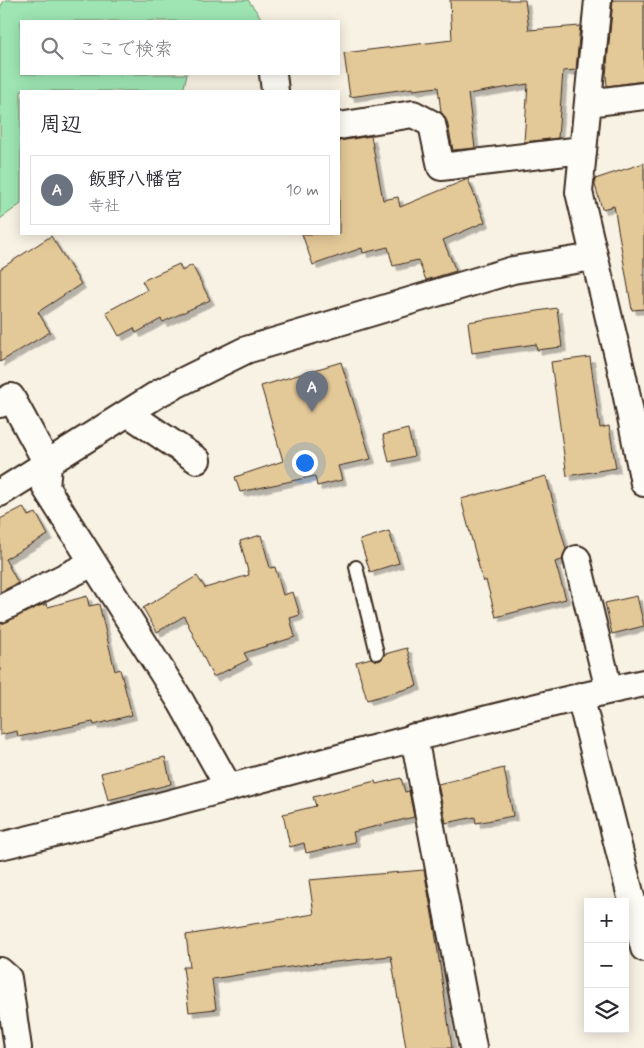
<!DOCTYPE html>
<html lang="ja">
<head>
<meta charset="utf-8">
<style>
	:root { --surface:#fff; --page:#f7f7f7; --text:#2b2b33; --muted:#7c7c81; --line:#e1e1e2; --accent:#c8321e }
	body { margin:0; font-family:Mynerve,"Klee One",sans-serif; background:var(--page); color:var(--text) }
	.controls { position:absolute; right:15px; bottom:15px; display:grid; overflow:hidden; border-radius:0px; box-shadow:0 2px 12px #0003 }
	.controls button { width:45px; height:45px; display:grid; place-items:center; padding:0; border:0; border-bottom:1px solid var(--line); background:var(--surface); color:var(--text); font:25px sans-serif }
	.you { position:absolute; left:304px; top:462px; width:18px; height:18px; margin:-12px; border:4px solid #fff; border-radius:50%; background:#1a73e8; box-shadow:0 0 0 8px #1a73e833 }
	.badge { display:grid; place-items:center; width:32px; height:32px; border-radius:50%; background:var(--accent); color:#fff; font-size:16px; font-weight:700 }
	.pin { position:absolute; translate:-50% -41px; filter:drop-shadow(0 1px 2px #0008) }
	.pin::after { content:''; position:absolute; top:26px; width:18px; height:15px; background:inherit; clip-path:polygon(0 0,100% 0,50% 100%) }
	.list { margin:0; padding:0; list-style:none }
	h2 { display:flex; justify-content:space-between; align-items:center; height:65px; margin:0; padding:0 20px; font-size:21px }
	h2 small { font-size:16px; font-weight:400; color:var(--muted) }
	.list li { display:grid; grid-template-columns:32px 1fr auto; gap:15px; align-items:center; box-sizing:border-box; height:70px; margin:0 10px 10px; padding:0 10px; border:1px solid var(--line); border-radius:0px }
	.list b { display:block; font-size:19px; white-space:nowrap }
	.list p { margin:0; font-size:16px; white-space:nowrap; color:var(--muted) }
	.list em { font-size:16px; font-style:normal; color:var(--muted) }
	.icon { flex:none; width:28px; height:28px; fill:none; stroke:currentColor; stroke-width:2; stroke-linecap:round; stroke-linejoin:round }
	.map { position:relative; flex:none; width:644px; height:1048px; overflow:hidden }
	.search { position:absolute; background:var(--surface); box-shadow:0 2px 12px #0003; left:20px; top:20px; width:320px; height:55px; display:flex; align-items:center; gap:12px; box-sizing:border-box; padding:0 18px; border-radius:0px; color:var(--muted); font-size:19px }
	.panel { position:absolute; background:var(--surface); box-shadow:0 2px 12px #0003; left:20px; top:90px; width:320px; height:145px; border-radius:0px }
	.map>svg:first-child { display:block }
	.green { fill:#9ee5b3; stroke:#6c8868 }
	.building { fill:#e3c898; stroke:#3b2a1e; filter:url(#shadow) }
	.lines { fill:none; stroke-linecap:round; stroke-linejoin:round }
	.service-casing { stroke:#3b2a1e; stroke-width:16 }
	.minor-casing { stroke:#3b2a1e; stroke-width:30 }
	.service { stroke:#fdfcf7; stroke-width:12 }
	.minor { stroke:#fdfcf7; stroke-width:26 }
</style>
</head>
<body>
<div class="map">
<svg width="644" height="1048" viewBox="0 0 644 1048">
	<defs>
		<filter id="shadow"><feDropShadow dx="4.5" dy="4.5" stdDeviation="0" flood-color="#0004"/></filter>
	</defs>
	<rect width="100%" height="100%" fill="#f8f2e4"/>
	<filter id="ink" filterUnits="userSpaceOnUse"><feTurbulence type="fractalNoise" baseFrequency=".02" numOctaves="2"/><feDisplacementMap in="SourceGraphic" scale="10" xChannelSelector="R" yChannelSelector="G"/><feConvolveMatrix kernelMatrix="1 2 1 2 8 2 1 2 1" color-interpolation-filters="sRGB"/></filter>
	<g filter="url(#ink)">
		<!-- green -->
		<path class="green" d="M5 0H248L262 19V21H21V74H187L183 91H21V204L0 219V7Z"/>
		<!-- building -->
		<path class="building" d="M450 0H525L529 30 580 26 576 70 563 71 558 138 524 142 528 84 468 94 475 148 453 150 447 121 441 112 438 87 413 90V88L350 97 344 53 452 40Z
			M613 0H644V81L607 86 606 75Z
			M371 136 383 200 398 197 400 207 468 179 485 222 443 240 456 271 426 280 418 260 393 266 388 247 363 253 362 248 313 265 302 234H339V141Z
			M644 163V309L632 310 614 206 602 209 595 185V179Z
			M51 236 81 284 38 312 50 332 0 362V269Z
			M179 264 182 271 192 265 210 300 163 322 161 319 136 333 134 328 119 336 106 312 147 290 142 281Z
			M557 308 562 347 537 350 536 344 472 353 468 322Z
			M590 357 600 428 609 426 616 468 567 476 551 362Z
			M341 362 371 459 338 466 342 480 317 486 315 476 240 492 235 477 283 461 261 386Z
			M408 429 414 456 389 462 383 435Z
			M546 476 566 549 562 560 555 562 566 599 496 617 486 580 483 582 461 499Z
			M23 507 28 516 36 513 48 535 5 559 18 583 0 592V519Z
			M389 531 399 563 370 572 360 540Z
			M261 535 270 568 275 567 283 595 293 592 300 615 290 618 295 637 244 653 248 660 213 677 184 616 157 632 143 608 197 576 205 588 249 575 240 541Z
			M87 596 89 606 99 604 115 671 120 669 132 715 94 725 93 722 18 737 17 731 0 735V624L39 606 47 604 48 607Z
			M637 596 644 626 612 634 605 603Z
			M407 648 417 686 367 700 356 662 371 658 379 661 385 654Z
			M165 757 171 784 108 800 101 773Z
			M504 768 513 816 476 823 475 817 446 823 438 784Z
			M401 778 405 792 409 791 414 817 353 832 355 842 306 853 304 843 290 847 283 814 316 806 313 797 375 781 376 784Z
			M424 870 434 925 452 1048H406L391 956 316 964V963L212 979 216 1009 189 1012 183 967H190L186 935 314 914 309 880Z"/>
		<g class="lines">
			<!-- service casing -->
			<g class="service-casing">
				<path id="service" d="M356 567 377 653"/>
			</g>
			<!-- minor casing -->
			<g class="minor-casing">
				<path id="minor" d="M598 0 579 192 623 377 644 483
					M273 74 275 91
					M588 103 644 96
					M339 126 413 114 432 124 441 167 582 150
					M0 404 11 397 48 465 46 488 181 702 229 788
					M128 413 197 460
					M0 493 161 392 246 350 513 270 594 257
					M577 559 609 690
					M0 609 93 563
					M580 696 644 948
					M414 737 473 1048
					M0 846C216 796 427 728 644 683
					M0 971 8 978 18 1048"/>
			</g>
			<!-- service -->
			<use href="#service" class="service"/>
			<!-- minor -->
			<use href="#minor" class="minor"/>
		</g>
	</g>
</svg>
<div class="controls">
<button>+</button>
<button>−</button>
<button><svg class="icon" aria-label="layers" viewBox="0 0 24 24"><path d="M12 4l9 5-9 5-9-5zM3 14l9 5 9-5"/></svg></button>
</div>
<div class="you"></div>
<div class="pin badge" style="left:312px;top:412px;background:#6b7280">A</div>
<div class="search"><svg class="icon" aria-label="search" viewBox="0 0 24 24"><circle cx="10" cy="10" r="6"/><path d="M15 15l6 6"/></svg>ここで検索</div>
<section class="panel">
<h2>周辺<small></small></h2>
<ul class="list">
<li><span class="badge" style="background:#6b7280">A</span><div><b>飯野八幡宮</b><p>寺社</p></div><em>10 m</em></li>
</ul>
</section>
</div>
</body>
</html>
